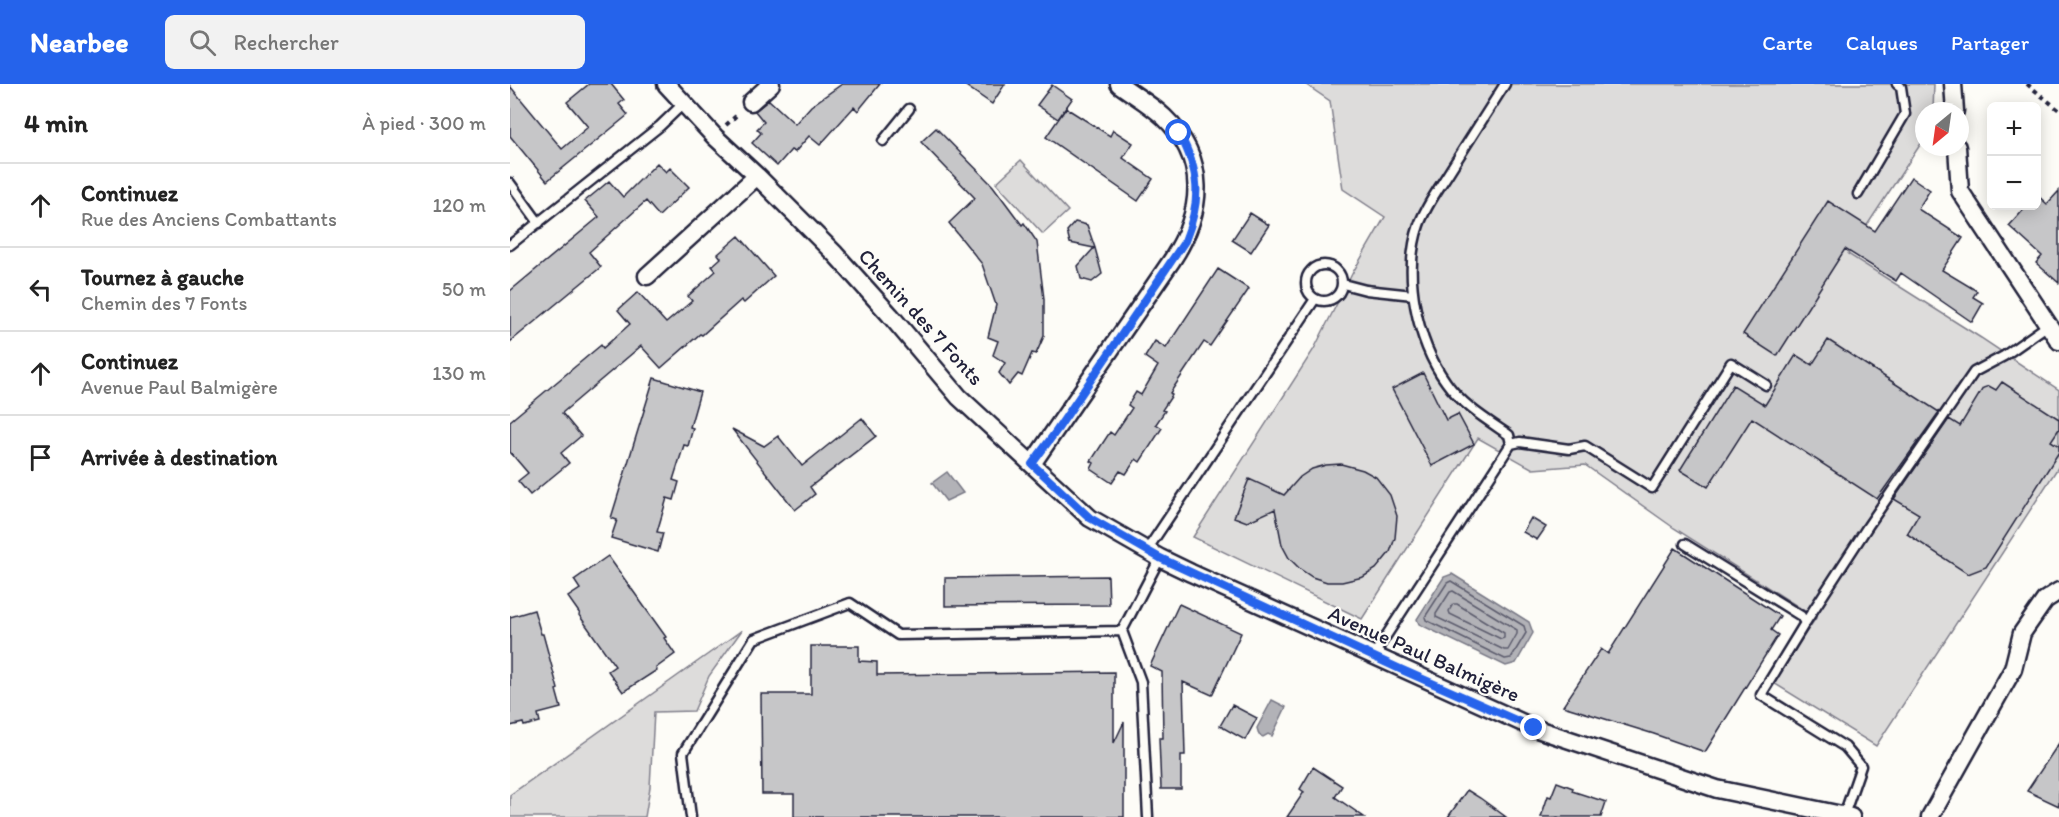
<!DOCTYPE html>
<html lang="fr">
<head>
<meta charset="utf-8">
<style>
	:root { --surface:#fff; --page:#f2f2f2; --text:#222; --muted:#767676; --line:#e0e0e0; --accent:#2563eb }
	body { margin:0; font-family:Itim,sans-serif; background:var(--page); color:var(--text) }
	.controls { position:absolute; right:18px; top:18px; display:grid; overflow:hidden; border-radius:9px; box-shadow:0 3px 15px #0003 }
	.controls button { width:54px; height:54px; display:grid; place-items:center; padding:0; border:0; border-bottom:2px solid var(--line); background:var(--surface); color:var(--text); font:30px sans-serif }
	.compass { position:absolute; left:1405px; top:18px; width:54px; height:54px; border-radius:50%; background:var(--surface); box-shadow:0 3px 15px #0003; rotate:209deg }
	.stop { position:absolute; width:18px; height:18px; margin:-14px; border:4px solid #2563eb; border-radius:50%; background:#fff }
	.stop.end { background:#2563eb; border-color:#fff; box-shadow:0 2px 6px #0008 }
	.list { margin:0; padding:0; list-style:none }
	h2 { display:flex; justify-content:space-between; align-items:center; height:78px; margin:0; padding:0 24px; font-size:26px }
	h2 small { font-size:20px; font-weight:400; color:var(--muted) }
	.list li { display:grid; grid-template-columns:39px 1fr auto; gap:18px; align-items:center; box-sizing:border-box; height:84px; padding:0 24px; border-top:2px solid var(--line) }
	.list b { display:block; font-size:22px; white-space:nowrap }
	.list p { margin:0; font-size:20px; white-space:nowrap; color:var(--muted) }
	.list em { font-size:20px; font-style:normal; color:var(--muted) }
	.icon { flex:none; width:33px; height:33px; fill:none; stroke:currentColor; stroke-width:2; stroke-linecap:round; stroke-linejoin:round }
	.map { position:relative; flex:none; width:1549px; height:733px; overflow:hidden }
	header { display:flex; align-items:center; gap:36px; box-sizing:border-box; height:84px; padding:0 30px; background:var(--accent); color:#fff }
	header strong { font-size:28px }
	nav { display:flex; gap:33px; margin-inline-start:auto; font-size:21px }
	.search { width:420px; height:54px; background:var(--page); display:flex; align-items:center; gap:15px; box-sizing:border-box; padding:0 21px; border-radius:9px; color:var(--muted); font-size:22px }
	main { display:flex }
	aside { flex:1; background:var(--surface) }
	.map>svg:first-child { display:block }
	.green { fill:#dddcdb; stroke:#807f8b; stroke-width:1.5 }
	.water { fill:#b2b2b7; stroke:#787885; stroke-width:1.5 }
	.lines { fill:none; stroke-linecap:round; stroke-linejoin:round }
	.shore { stroke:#5c5c6d; stroke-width:1.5 }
	.building { fill:#c6c6c8; stroke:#22223b; stroke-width:1.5 }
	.lane-casing { stroke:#22223b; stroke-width:13 }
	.street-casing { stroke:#22223b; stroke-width:21 }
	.path { stroke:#22223b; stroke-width:4; stroke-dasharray:4.5 4.5; stroke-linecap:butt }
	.lane { stroke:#fdfcf7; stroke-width:8 }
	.street { stroke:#fdfcf7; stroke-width:16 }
	.route { stroke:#2563eb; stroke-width:8 }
	.labels { text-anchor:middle; stroke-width:4.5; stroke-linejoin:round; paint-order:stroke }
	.street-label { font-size:21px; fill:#22223b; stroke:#fdfcf7 }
</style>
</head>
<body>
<header>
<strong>Nearbee</strong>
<div class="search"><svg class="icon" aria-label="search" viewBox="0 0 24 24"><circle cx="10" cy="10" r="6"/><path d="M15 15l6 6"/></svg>Rechercher</div>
<nav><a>Carte</a><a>Calques</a><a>Partager</a></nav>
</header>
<main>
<aside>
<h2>4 min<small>À pied · 300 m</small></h2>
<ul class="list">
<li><svg class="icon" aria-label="ahead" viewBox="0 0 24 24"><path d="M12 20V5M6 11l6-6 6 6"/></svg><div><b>Continuez</b><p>Rue des Anciens Combattants</p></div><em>120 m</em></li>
<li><svg class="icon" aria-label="left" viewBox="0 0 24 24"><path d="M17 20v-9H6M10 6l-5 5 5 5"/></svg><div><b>Tournez à gauche</b><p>Chemin des 7 Fonts</p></div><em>50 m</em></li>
<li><svg class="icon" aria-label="ahead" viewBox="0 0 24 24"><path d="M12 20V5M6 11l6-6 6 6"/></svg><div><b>Continuez</b><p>Avenue Paul Balmigère</p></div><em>130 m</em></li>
<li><svg class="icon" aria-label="arrive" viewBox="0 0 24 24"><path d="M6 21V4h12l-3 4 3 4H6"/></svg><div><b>Arrivée à destination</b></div></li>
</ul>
</aside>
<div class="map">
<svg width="1549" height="733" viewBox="0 0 1549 733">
	<rect width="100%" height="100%" fill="#fdfcf7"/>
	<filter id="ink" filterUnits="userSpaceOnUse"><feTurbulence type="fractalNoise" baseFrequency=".0167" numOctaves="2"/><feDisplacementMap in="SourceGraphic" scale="12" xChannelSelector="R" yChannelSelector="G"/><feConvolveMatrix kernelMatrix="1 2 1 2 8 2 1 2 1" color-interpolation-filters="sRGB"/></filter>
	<g filter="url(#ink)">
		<!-- green -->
		<path class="green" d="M795 0H1424L1423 27H1414V55L1338 170 1471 254 1549 306V382L1366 662 1262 598 1306 534 1164 444 1075 381 1023 385 968 354 852 535 683 453 804 265 843 188 875 133 833 105 820 17Z
			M511 76 558 127 533 150 486 99Z
			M232 546 199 592 184 627 144 628 140 703 135 733H0V711Z"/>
		<!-- water -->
		<path class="water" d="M437 388 453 409 436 417 422 399Z
			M942 490 1019 538 1023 549 1006 579 996 582 909 540 907 535 934 493Z
			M762 616 776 623 762 652 758 650 753 653 749 651 747 644Z"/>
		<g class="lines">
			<!-- shore -->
			<path class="shore" d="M941 497 1014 542 1016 549 1001 574 995 575 916 536 915 533 937 499Z
				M943 507 1007 546V550L998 566H994L926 533V530L940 508Z
				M943 520H947L994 549V554L991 555 940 530 939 527Z"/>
		</g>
		<!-- building -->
		<path class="building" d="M79 0H101L114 16 109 20 118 31 37 97 0 52V2L52 65 78 43 57 18Z
			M332 0H370L348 27 344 23 310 61 299 52 285 68 281 66 267 82 242 59 251 49 247 45 254 38 245 27 259 16 285 40 301 22Z
			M453 0H495L482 20Z
			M542 1 562 15 548 35 527 21Z
			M556 24 600 52 603 46 623 59 613 74 643 95 628 117 536 53Z
			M426 44 483 102 512 141 514 139 527 158 534 215V252L526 270 522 269 512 292 508 290 499 301 489 289 495 279 483 271 488 257 478 253 486 221 472 180 439 139 465 114 411 58Z
			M147 79 156 88 160 84 179 103 149 132 136 117 79 168 91 183 0 258V207L89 133 75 117 86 108 99 97 113 113Z
			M1401 93 1420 106 1408 125 1453 154 1432 186 1467 207 1463 213 1473 219 1462 238 1391 189 1386 197 1335 165 1267 272 1233 250 1318 117 1365 147Z
			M1549 107V199L1526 179 1532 172 1499 142 1517 122H1527V111L1537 120Z
			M740 129 759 141 741 168 722 156Z
			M565 138 577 141 585 164 592 190 582 198 571 195 568 182 584 164 560 159 557 147Z
			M229 152 264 192 234 219 231 216 192 251 190 250 151 284 131 262 52 329 71 352 51 369 59 379 20 411 8 397 18 389 0 368V337L91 261 93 264 120 240 108 226 128 208 156 239 182 217 178 212 206 187 202 182 211 174 208 170Z
			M708 185 739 205 700 262 694 258 660 309 662 311 652 326 655 327 646 340 652 344 630 378 626 375 616 390 610 387 602 399 581 385 584 379 581 377 600 348 604 351 622 324 618 321 626 308 631 311 648 282 635 273 645 257 656 264Z
			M1318 256 1429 328 1367 415 1242 334 1198 403 1170 386 1223 301 1255 321 1286 271 1302 281Z
			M913 289 936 336 948 330 964 360 922 382 882 305Z
			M144 294 190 308 180 343 183 344 178 362 174 361 163 396 169 398 164 416 157 414 147 448 153 449 148 468 101 454 107 436 101 434Z
			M1492 298 1549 335V345L1541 357 1549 362V368L1476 483 1458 490 1397 450 1409 430 1384 415 1439 335 1450 342 1473 304 1479 302 1486 306Z
			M352 334 366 352 300 403 305 410 285 426 222 345 254 362 268 352 292 382Z
			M831 380 853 386 866 393 880 411 887 432 885 454 880 468 866 485 853 493 832 498H817L802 493 790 485 779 474 772 461 765 425 737 438 724 433 739 395 774 411 790 393 802 385 816 381Z
			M1021 434 1036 443 1027 456 1013 448Z
			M1165 464 1270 532 1261 546 1268 551 1195 668 1144 650 1053 622 1091 565 1098 570Z
			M98 472 156 553 154 554 165 570 146 584 147 586 113 608 98 587 105 582 69 531 70 530 58 513 70 505 64 496Z
			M598 492 599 521 435 522V494Z
			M669 520 731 549 702 611 673 598 675 671H671V705H651L649 654H653L652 588 640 582Z
			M24 526 31 550H33L48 605 46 606 51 624 28 630 30 638 14 642 13 639 0 642V533Z
			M301 562H349V577L367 578V591L604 588V659L614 638V733H284V710H252L251 610H301Z
			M722 621 747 634 735 656 710 642Z
			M1549 659V722L1517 707Z
			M803 683 832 702 825 713 854 733H777L794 708 790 705Z
			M1047 698 1063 704 1062 707 1096 718 1091 733H1031L1038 712 1041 713Z
			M957 706 970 714 996 733H938Z"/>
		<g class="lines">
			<!-- lane casing -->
			<g class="lane-casing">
				<path id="lane" d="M995 0C977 28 959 57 941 85 930 103 916 121 909 141 892 189 907 258 936 298 952 321 977 336 999 351L1001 360
					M373 57 399 25
					M0 99 29 139
					M1348 110 1395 30 1391 3 1387 0
					M0 161 150 42 174 19
					M796 199a18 18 0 1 1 36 0a18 18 0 1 1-36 0Z
					M833 200 856 206 903 211
					M1175 460 1291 532 1295 539 1251 611 1335 663 1351 682 1334 731
					M637 466 805 215
					M1295 539 1358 442 1464 288 1494 272 1538 241
					M612 547 631 598 638 733
					M863 572 1001 360 1010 358 1059 365 1075 362 1142 404 1221 279 1256 301
					M181 733 173 669 244 555 340 519 388 551 612 547 650 474"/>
			</g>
			<!-- street casing -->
			<g class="street-casing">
				<path id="street" d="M156 0 205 53 247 92 325 170 380 231 449 313 580 434 650 474 681 489 1024 644 1207 705 1341 733
					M1443 0 1445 27
					M241 18 261 0
					M1447 63 1450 107 1549 257
					M137 192 247 92
					M522 380 662 176C694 127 698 75 654 33 640 20 624 11 609 0
					M1420 733 1503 585 1512 549 1535 516 1549 507"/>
			</g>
			<!-- path -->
			<path class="path" d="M1517 0 1549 26
				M216 41 228 30"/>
			<!-- lane -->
			<use href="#lane" class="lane"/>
			<!-- street -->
			<use href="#street" class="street"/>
		</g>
	</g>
	<g class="lines" filter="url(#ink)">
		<!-- route -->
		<path class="route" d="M669 49C690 88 692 115 675 157L547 346 522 380 580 434 650 474 890 585 1024 644"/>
	</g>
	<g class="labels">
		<!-- street labels -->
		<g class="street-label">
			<text transform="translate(411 233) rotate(48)" y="7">Chemin des 7 Fonts</text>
			<text transform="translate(914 570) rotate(24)" y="7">Avenue Paul Balmigère</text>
		</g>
	</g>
</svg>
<div class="controls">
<button>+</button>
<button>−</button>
</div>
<svg class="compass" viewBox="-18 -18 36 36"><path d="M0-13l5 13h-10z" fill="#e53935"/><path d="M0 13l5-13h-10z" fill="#767676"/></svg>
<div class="stop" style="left:669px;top:49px"></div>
<div class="stop end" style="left:1024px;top:644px"></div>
</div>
</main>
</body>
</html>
